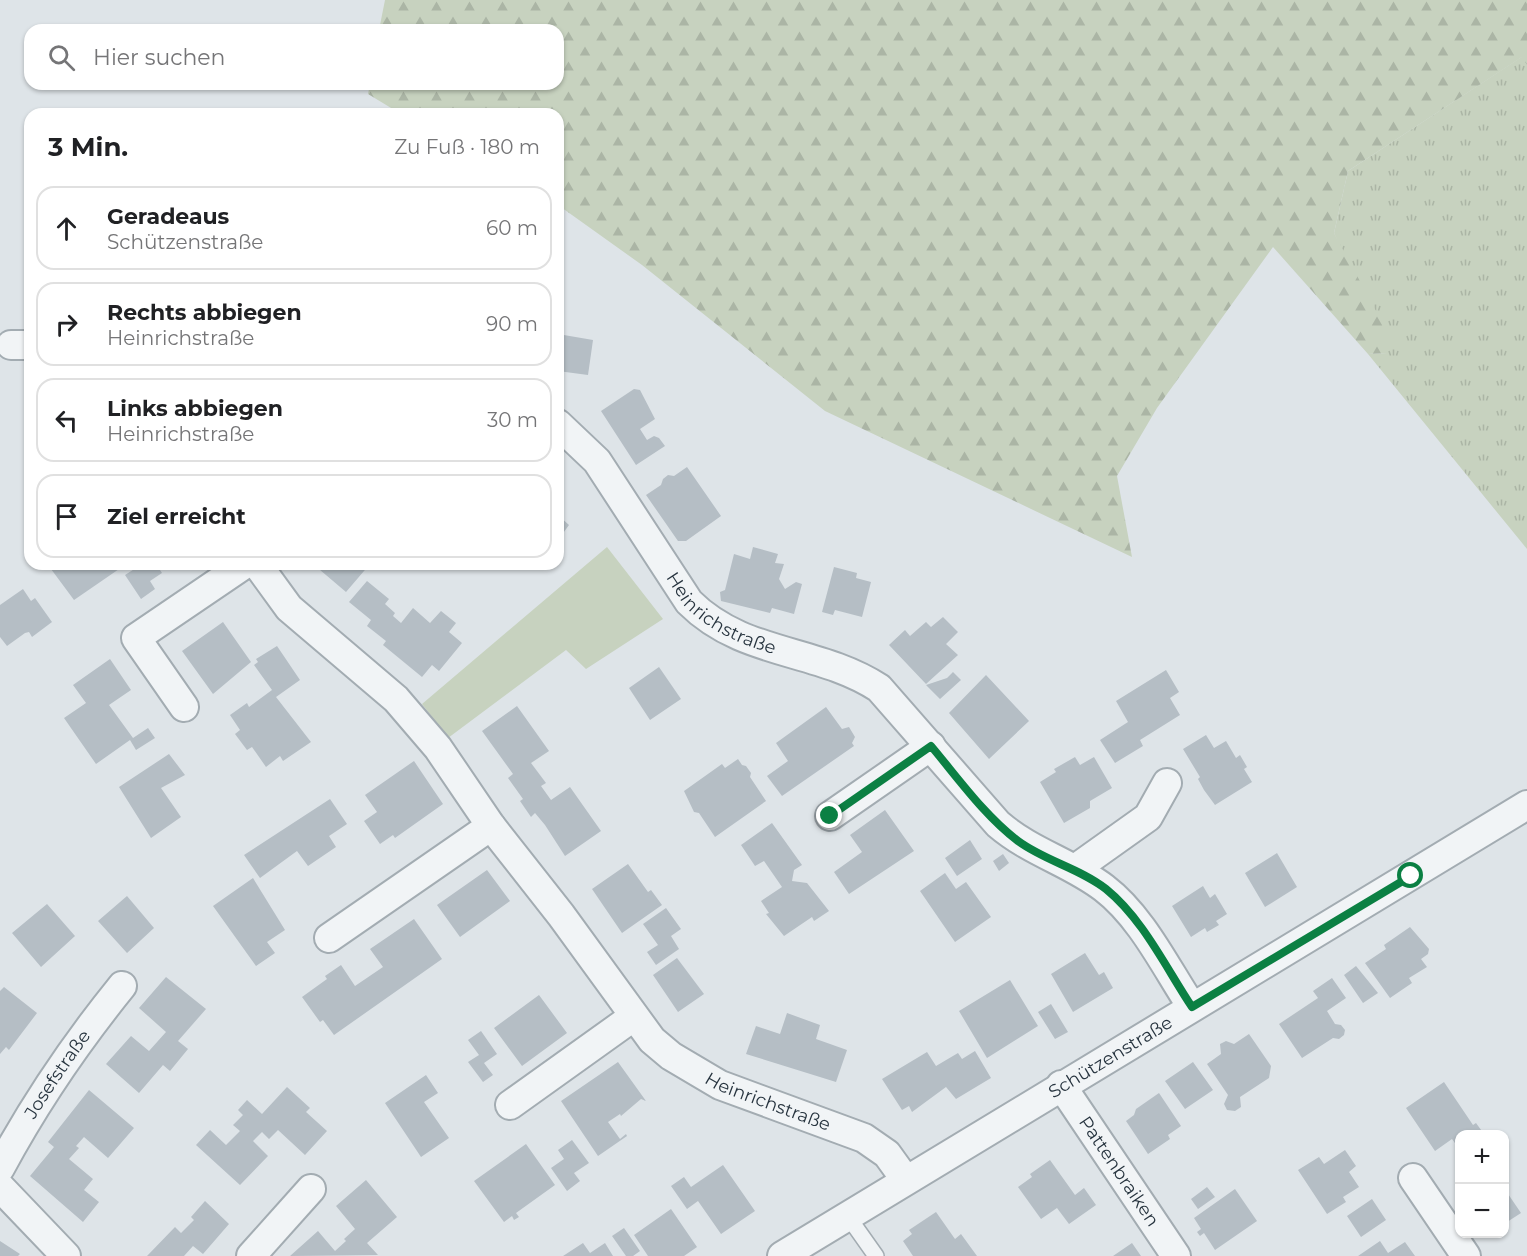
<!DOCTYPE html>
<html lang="de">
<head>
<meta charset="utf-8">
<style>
	:root { --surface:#fff; --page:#f6f6f6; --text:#202124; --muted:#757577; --line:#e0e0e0 }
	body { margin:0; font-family:Montserrat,sans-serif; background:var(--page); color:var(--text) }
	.controls { position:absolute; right:18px; bottom:18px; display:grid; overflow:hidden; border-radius:12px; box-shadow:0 2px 4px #0004 }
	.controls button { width:54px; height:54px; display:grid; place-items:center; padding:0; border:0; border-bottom:2px solid var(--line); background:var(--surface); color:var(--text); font:30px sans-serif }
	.stop { position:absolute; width:18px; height:18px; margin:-14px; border:4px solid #0b8043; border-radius:50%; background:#fff }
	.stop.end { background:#0b8043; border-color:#fff; box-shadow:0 2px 6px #0008 }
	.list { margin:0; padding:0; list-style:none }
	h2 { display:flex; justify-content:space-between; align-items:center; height:78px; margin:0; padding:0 24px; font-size:26px }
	h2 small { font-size:20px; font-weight:400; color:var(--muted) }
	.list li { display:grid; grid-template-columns:39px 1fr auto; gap:18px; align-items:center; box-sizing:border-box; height:84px; margin:0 12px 12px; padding:0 12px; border:2px solid var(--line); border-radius:18px }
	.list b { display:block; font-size:22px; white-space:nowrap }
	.list p { margin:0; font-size:20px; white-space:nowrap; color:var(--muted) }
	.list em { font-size:20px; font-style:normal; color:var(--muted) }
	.icon { flex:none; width:33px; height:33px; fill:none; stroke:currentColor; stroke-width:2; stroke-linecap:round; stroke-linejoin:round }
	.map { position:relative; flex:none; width:1527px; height:1256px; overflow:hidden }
	.search { position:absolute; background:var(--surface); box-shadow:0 2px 4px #0004; left:24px; top:24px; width:540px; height:66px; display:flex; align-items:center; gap:15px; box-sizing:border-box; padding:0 21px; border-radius:18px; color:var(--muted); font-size:22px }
	.panel { position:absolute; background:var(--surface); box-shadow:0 2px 4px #0004; left:24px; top:108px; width:540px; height:462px; border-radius:18px }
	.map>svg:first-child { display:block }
	.grass { fill:url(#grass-tufts) }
	.forest { fill:url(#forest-firs) }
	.park { fill:#c7d2bf }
	.building { fill:#b5bec5 }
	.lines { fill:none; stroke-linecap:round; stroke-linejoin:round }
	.lane-casing { stroke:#a3acb2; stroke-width:18 }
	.street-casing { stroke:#a3acb2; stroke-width:32 }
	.lane { stroke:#f1f4f6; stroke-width:15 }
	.street { stroke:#f1f4f6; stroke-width:28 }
	.route { stroke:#0b8043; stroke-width:8 }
	.labels { text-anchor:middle; stroke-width:6; stroke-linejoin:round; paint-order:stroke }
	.street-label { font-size:18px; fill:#27343f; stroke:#edf2f6 }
</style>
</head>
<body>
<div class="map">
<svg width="1527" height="1256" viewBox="0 0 1527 1256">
	<defs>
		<pattern id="grass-tufts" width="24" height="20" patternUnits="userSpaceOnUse" patternTransform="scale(1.5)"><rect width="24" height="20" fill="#c7d2bf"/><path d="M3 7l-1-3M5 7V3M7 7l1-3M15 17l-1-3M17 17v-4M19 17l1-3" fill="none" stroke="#abb5a5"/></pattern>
		<pattern id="forest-firs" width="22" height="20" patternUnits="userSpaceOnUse" patternTransform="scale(1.5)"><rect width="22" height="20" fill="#c7d2bf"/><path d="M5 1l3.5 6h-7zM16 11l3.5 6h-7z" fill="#abb5a5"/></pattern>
	</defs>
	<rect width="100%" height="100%" fill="#dee4e8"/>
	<!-- grass -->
	<path class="grass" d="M1523 56 1527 65V549L1368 354 1387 353 1334 233 1348 171Z"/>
	<!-- forest -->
	<path class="forest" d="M385 0H1527V65L1522 57 1348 171 1334 233 1383 324 1388 353 1368 354 1273 247 1157 408 1117 476 1132 557 825 411 642 265 558 205V114H401L368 94 370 84H558V30H379Z"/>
	<!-- park -->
	<path class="park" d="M607 547 663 619 586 669 566 650 448 738 422 704Z"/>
	<!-- building -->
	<path class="building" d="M558 334 593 340 588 375 558 371Z
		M634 389 640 390 655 419 640 429 647 440 654 436 659 438 665 446 636 465 601 411Z
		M687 467 721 516 686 541H678L646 495 661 485 663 479 668 475 674 476Z
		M558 515 569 525 561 536 558 546Z
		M753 547 778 554 775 563 784 564 779 579 785 589 796 582 802 584 794 614 772 608 770 613 721 601 720 592 725 590 734 554 750 559Z
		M58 564H120L122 567 74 600 51 569Z
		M138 564H156L162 573 150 581 155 589 141 599 125 575 139 566Z
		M313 564H370L346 592Z
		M834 567 857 573 856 578 871 582 862 617 835 610 833 615 822 612Z
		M367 581 389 599 385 604 395 613 393 616 401 623 413 608 430 623 441 611 456 623 449 632 462 643 439 671 432 665 422 677 383 645 386 641 367 626 371 620 349 602Z
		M23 589 31 601 35 598 52 622 32 637 29 632 25 633 7 646 0 637V605Z
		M943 617 958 632 946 644 958 655 926 684 889 645 905 630 910 636 926 622 931 627Z
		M223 622 251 662 213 694 182 651Z
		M277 646 300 680 276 697 311 742 283 761 280 756 266 767 252 747 247 750 235 734 240 730 230 715 247 703 249 707 272 690 254 665 258 662 256 659Z
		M110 659 131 690 109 705 133 738 148 728 155 738 136 750 130 740 96 764 64 718 86 703 73 685Z
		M659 667 681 699 650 720 629 688Z
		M1166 670 1179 692 1170 698 1180 715 1140 740 1143 746 1115 763 1100 740 1128 722 1116 701Z
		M953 672 961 680 940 699 926 685 947 678Z
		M986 675 1029 721 989 759 949 713Z
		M517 706 549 751 531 763 546 783 541 786 551 800 570 787 601 831 565 856 545 825 535 813 531 817 520 801 523 799 508 778 513 774 482 731Z
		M826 707 842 729 849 727 855 737 852 743 854 746 782 796 767 776 788 761 776 743Z
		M1206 735 1214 748 1226 741 1236 758 1240 755 1247 767 1244 769 1252 782 1215 805 1204 790 1198 779 1200 777 1183 749Z
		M169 754 185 775 161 788 181 817 151 838 119 787Z
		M1075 757 1080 765 1094 757 1112 788 1090 801V808L1064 823 1040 782 1056 772 1054 769Z
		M738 759 742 765 746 766 751 773 750 777 766 801 715 837 699 813 694 812 684 791 722 764 725 768Z
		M414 761 443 804 395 838 393 835 380 844 364 821 377 812 365 795Z
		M330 799 347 824 329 836 336 847 308 866 297 851 260 878 244 855Z
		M885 810 914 851 849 894 834 872 862 852 850 835Z
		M772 823 802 865 794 870 792 881 807 883 829 911 814 921 812 917 784 936 766 914 769 913 761 901 782 887 764 861 755 866 741 845Z
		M970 840 982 859 957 876 945 858Z
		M1277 853 1297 887 1265 907 1245 873Z
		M1003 854 1009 863 999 871 993 861Z
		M628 864 648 892 651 890 662 905 622 933 592 889Z
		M487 870 510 901 460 937 437 905Z
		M945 873 956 889 966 882 991 917 955 942 920 891Z
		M253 878 285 930 267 942 275 953 256 966 213 906Z
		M1203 886 1210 898 1215 894 1227 914 1216 921 1219 925 1207 932 1205 928 1191 937 1172 906Z
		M127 896 154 928 127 953 98 921Z
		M47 904 75 936 41 967 12 933Z
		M666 908 681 929 671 936 679 949 656 965 647 952 658 945 643 924Z
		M414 919 442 959 334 1035 323 1020 320 1022 302 997 327 979 325 976 341 965 355 986 383 967 370 949Z
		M1410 927 1429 949 1428 954 1421 959 1427 967 1409 978 1412 983 1390 998 1365 963 1386 949 1384 945Z
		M1085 953 1099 975 1104 972 1113 988 1073 1012 1051 974Z
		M677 958 704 994 678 1012 653 975Z
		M1356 966 1378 993 1363 1003 1344 975Z
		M166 977 206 1009 178 1041 188 1049 170 1071 163 1065 139 1093 106 1064 131 1036 149 1051 166 1032 139 1008Z
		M1332 978 1346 998 1327 1011 1335 1024 1341 1025 1345 1030 1344 1035 1339 1039 1333 1038 1302 1058 1279 1024 1318 998 1313 991Z
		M1010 980 1038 1026 987 1058 959 1011Z
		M4 987 37 1013 9 1050 6 1047 0 1054V991Z
		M539 995 567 1033 522 1066 494 1028Z
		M1051 1004 1068 1032 1055 1039 1038 1012Z
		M787 1013 820 1025 816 1039 847 1050 836 1082 746 1054 756 1026 780 1034Z
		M481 1031 497 1054 484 1063 493 1075 483 1082 468 1062 479 1055 468 1040Z
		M1249 1034 1271 1066 1269 1078 1240 1097 1241 1107 1235 1111 1227 1110 1224 1104 1228 1095 1207 1064 1221 1054 1220 1044 1226 1041 1234 1044Z
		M975 1051 991 1078 956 1099 946 1087 912 1112 909 1106 902 1110 882 1079 927 1052 936 1066 958 1053 962 1059Z
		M618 1062 646 1101 641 1099 621 1116 620 1114 608 1122 620 1139 626 1134 627 1136 598 1156 561 1101Z
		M1193 1062 1213 1090 1185 1109 1165 1081Z
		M426 1075 438 1093 424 1102 449 1138 421 1157 385 1103Z
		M1444 1082 1473 1125 1476 1123 1484 1134H1460V1150L1452 1139 1435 1151 1406 1108Z
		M287 1087 310 1108 306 1112 327 1131 305 1155 278 1130 269 1139 262 1132 253 1141 268 1156 240 1185 196 1145 210 1130 226 1145 240 1131 233 1125 243 1115 238 1110 247 1100 262 1114Z
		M89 1090 134 1128 108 1158 84 1137 76 1146 79 1148 69 1159 93 1179 84 1190 99 1202 83 1222 30 1176 54 1147 48 1142Z
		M1159 1093 1181 1126 1168 1135 1170 1139 1148 1154 1126 1121 1134 1115 1136 1109Z
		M572 1140 589 1163 574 1173 580 1181 567 1191 551 1168 564 1159 558 1150Z
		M526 1144 555 1185 516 1213 519 1217 514 1220 512 1216 504 1222 474 1181Z
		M1345 1150 1356 1166 1349 1172 1359 1187 1343 1197 1346 1202 1327 1214 1298 1170 1319 1157 1324 1164Z
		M1050 1160 1075 1195 1084 1188 1096 1205 1069 1224 1057 1208 1041 1219 1018 1187 1032 1177 1030 1174Z
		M723 1165 755 1211 721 1234 698 1201 687 1209 671 1186 684 1177 691 1187Z
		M366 1180 397 1217 367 1243 378 1255 290 1256 318 1231 335 1251 346 1241 344 1239 355 1229 336 1206Z
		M1207 1187 1215 1197 1198 1209 1191 1199Z
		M1504 1188 1521 1213 1504 1224Z
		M1235 1189 1257 1221 1215 1250 1204 1233 1200 1236 1197 1232 1201 1229 1194 1218Z
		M1372 1199 1386 1220 1361 1237 1347 1216Z
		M205 1201 229 1224 203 1254 193 1246 184 1256H147L175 1227 181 1233 194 1220 191 1217Z
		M671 1209 697 1247 684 1256H648L634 1235Z
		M936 1212 955 1239 961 1234 977 1256H913L903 1241 912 1234 909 1230Z
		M624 1228 640 1251 633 1256H626L612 1236Z
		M0 1241 20 1254 18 1256H0Z
		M1380 1241 1388 1253 1405 1242 1415 1256H1358Z
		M583 1243 590 1253 605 1243 613 1256H563Z
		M1132 1243 1141 1256H1113Z"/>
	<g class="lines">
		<!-- lane casing -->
		<g class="lane-casing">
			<path id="lane" d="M847 1215 876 1256"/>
		</g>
		<!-- street casing -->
		<g class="street-casing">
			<g id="street">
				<path d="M11 345H30"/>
				<path id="s1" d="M558 424 597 461 689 602C743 656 817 648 879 688L998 824C1032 853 1070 862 1104 888 1142 917 1166 968 1192 1007"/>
				<path id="s2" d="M257 564 289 608 396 699 438 748 491 826 561 915 652 1040 671 1056 720 1085 864 1138 887 1154 905 1179"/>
				<path d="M184 707 136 638 245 564"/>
				<path d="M830 816 931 746"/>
				<path d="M1075 869 1148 817 1167 783"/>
				<path d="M329 938 491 826"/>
				<path id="s3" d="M1061 1085 1176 1256"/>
				<path d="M510 1105 633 1017"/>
				<path id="s4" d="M0 1168C35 1103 75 1044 122 986"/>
				<path d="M1413 1178 1466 1256"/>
				<path d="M0 1187 66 1256"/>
				<path d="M251 1256 311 1189"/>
				<path id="s5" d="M782 1256 1527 805"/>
			</g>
		</g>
		<!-- lane -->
		<use href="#lane" class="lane"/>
		<!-- street -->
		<use href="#street" class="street"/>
	</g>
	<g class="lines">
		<!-- route -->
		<path class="route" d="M830 816 931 746C958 778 984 815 1018 841 1045 861 1079 868 1106 889 1143 919 1166 968 1192 1007L1411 876"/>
	</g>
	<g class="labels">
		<!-- street labels -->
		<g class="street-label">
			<text dy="6" stroke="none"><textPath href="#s1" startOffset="255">Heinrichstraße</textPath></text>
			<text dy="6" stroke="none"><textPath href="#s5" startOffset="384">Schützenstraße</textPath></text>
			<text dy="6" stroke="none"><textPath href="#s4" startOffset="110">Josefstraße</textPath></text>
			<text dy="6" stroke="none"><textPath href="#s2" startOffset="754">Heinrichstraße</textPath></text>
			<text dy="6" stroke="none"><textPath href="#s3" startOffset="104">Pattenbraiken</textPath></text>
		</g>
	</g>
</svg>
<div class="controls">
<button>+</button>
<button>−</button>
</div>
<div class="stop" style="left:1411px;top:876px"></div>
<div class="stop end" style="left:830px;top:816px"></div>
<div class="search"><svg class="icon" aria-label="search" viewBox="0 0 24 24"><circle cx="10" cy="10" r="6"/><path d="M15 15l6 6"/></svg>Hier suchen</div>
<section class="panel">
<h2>3 Min.<small>Zu Fuß · 180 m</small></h2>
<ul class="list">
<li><svg class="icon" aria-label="ahead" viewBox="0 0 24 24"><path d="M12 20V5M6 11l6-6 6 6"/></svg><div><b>Geradeaus</b><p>Schützenstraße</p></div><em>60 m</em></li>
<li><svg class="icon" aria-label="right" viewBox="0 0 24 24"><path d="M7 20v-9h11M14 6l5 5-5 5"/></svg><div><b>Rechts abbiegen</b><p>Heinrichstraße</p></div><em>90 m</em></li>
<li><svg class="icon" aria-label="left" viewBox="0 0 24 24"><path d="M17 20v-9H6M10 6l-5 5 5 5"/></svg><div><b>Links abbiegen</b><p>Heinrichstraße</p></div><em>30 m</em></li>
<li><svg class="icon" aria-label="arrive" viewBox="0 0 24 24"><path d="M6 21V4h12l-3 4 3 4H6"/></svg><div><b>Ziel erreicht</b></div></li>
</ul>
</section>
</div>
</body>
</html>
